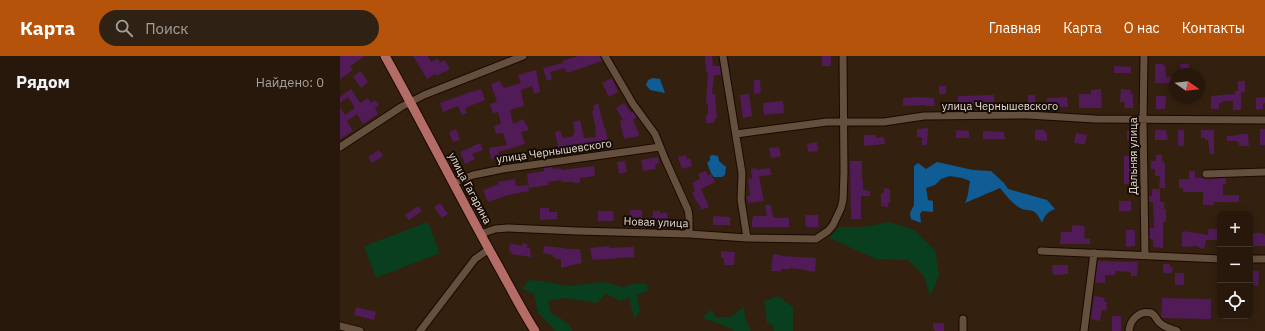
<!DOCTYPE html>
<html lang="ru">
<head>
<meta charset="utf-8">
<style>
	:root { --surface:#27180b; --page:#2f2114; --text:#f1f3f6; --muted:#a4a09d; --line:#43372c; --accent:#b45309 }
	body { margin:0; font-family:"IBM Plex Sans",sans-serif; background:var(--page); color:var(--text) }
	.controls { position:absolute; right:12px; bottom:12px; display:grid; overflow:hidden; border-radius:8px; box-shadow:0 2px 10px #0003 }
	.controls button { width:36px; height:36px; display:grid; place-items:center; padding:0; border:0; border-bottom:1px solid var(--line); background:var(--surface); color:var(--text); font:20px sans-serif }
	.compass { position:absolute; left:829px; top:12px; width:36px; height:36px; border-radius:50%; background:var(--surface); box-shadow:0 2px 10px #0003; rotate:104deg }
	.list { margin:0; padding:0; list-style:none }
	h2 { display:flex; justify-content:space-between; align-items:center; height:52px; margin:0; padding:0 16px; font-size:17px }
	h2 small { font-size:13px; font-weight:400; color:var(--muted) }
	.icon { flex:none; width:22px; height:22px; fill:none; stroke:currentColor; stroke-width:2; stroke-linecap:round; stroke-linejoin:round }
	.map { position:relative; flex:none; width:925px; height:275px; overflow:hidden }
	header { display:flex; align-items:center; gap:24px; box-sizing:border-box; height:56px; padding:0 20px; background:var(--accent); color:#fff }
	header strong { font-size:19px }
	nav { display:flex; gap:22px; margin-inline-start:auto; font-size:14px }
	.search { width:280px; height:36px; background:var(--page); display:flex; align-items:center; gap:10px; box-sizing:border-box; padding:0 14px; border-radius:22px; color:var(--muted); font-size:15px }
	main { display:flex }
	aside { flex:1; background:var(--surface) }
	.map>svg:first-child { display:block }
	.green { fill:#093e1e }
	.water { fill:#105c95 }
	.building { fill:#511b58 }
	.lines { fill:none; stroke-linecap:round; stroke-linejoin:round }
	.minor-casing { stroke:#1b0900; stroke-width:9 }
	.major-casing { stroke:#1b0900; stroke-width:11 }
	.minor { stroke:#654f3d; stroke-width:7 }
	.major { stroke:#b46c66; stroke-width:9 }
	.labels { text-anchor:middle; stroke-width:4; stroke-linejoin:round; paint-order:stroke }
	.street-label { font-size:11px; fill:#e8dbd0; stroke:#150c06 }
</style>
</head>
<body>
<header>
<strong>Карта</strong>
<div class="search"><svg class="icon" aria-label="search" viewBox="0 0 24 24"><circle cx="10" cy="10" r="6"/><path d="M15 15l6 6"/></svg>Поиск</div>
<nav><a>Главная</a><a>Карта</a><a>О нас</a><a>Контакты</a></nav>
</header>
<main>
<aside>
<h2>Рядом<small>Найдено: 0</small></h2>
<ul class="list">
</ul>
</aside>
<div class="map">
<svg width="925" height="275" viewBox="0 0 925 275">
	<rect width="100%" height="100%" fill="#34200f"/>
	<!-- green -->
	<path class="green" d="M88 166 100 197 36 222 24 190Z
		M550 166 574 174 595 194 599 218 594 233 590 240 584 220 568 204 536 203 489 182 499 171H522Z
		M189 224 202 225 229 230 263 226 283 231 297 227 307 228 308 235 297 239 300 256 294 262 289 242 281 245 266 238 257 247 224 242 208 245 211 257C220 262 228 266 233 275H216L198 257 194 238 182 233Z
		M438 240 453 251V275H434V270L427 267 424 245Z
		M404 251 405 261 411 275H393V273L363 262 369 255H373L375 261H390Z"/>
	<!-- water -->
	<path class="water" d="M313 22 320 23 325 37 310 34 306 29 308 24Z
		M373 99 378 100 379 105 386 111 385 119 382 121H374L371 117 367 107 370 104V100Z
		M597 106 633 114 651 115 664 127 668 133 707 144 715 153C707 156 705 159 702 167 693 147 689 159 677 150 671 146 665 138 660 132L625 147C629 138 628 134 630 125L622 122 610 120 601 123 595 129 586 132 588 144 593 145V156L582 155 580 158 581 167 571 163 570 157 574 149V110L578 107 586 113Z"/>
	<!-- building -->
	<path class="building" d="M0 0H25L10 10 13 14 0 23Z
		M73 0H88L91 6 98 2 100 7 105 4 110 13 96 20 95 18 87 23Z
		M238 0H260L262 5 227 17 225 12 210 16 212 23 207 25 203 12 223 7 222 5Z
		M365 0H372L373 10H380L381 19H374L372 38H375L377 62 374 63V67H366V59H368V48H366L368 17 366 16Z
		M482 0H491V10H482Z
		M815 8H823V10H825L826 21H835V27H815Z
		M840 8H849L848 16H841Z
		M774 10 791 11V17H774Z
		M196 14 200 36 194 38 192 30 181 34 184 50 170 54 173 68 183 63 189 74 181 76 185 88 158 96 159 102 151 103 149 92 167 89 163 77 156 78 154 70 161 68 158 56 153 57 150 48 157 46 151 28 160 25 162 31 163 30 164 32 181 27 178 19Z
		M21 15 28 26 21 32 13 20Z
		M272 22 278 36 269 41 262 27Z
		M414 24H420L421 37 414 38Z
		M898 25H905V36H901V54H893V45H882V47H879V53H871V40L895 38V35H898Z
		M599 30H606V38H599Z
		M11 33 20 47 28 42 31 47 35 44 39 49 35 52 38 58 23 68 17 58 7 65 13 75 0 83V51L5 59 15 52 8 41 0 47V41Z
		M141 33 145 44 125 52 127 57 122 59 118 50 103 56 100 47 133 35V36Z
		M761 33 762 52H739V38H751V34Z
		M781 33 791 34V38H793V52H784L785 46H780Z
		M409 38 412 60 403 62 400 39Z
		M654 39V49L618 50V40Z
		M688 39H695L696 51 688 50Z
		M816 40H826L825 53H816Z
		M579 41 594 42 595 50H586L585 49 563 50V42Z
		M727 41 728 51H707V42Z
		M925 41V47H923V53L916 54V42Z
		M443 45 444 57 424 59 423 47Z
		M258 47 264 71H265L268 85 224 92 225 95 219 96 215 76 221 75 222 82 234 80 233 77H235L233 66 240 64 244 82 256 81 255 73H256L252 55H254L253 50Z
		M284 47 291 57 293 56 297 61 293 63 297 74H298L299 80 284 83 280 65 283 64 276 52Z
		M588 72 587 89H582V81H577V73Z
		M116 73 120 84 113 86 109 76Z
		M920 73H925V89H920Z
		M616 74 629 75V82H616Z
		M695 74H705V77H707V85L695 84Z
		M787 74H795L794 84H787Z
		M815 74H826L828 84H815Z
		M838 74H844V90H838Z
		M861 74H874V98H870L868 84H865V82H861Z
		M643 75 664 76 665 83H643Z
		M736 77 747 79 745 88 734 87Z
		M899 78H908L909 90H899V86H897V85H887V80L899 79Z
		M524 79H536V82L544 81 545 88 524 90Z
		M477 86 478 95 468 96 467 88Z
		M140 87 143 94 132 98 135 103 125 108 120 96Z
		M439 91 441 100 431 102 429 92Z
		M39 94 43 100 32 107 28 101Z
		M346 99 347 103 350 102 352 110 342 113 338 101Z
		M816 99H822V105H824V108H825V132H819L820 120H815V113H811V105H816Z
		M784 100H795V107H793L794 128H784Z
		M318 101 319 107 315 108 316 113 303 115 301 104Z
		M285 105 287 116 279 118 277 106Z
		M510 105H522V124H523V134L530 135V140H521V163H511Z
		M254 110 255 120 240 122V127H234V126H221V124L208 126 209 129 189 132 187 118 204 115V112L212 111 213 113 221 112V114Z
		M416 112 417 114 430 112 431 119 419 120 424 145 408 147 407 140H410L408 123 412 122 411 113Z
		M366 115 368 120 371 118 375 126 361 133 369 151 361 154 359 147 358 148 352 137 355 135 352 127 360 123 358 118Z
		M849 115H855V122H863L866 123 886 122V128H883V139H899V146H874V149H863V136H843V132H839V123H849Z
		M175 123 176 130 188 129 189 135 168 139 148 146 143 134 159 128 158 126Z
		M544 132 550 133V147H548V151L541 150V137H544Z
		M812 133H820V146H824V153H826V166H823V192L813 191V183H810V172H814L813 146H809V140H812Z
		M779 145H791V155H779Z
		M100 147 108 158 102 162 94 151Z
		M425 149H431L433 161H435V162H449V171H412V163H413V160H427Z
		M78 150 82 155 69 164 65 159Z
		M200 152H209V156H217V163L200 164Z
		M290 154H302V166H289Z
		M258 155H273L274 165H258Z
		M313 155H320V158L327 156 328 167 312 166Z
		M465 159H478L479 171H466Z
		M373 160 390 161V169H373Z
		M732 169 744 170 745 172 744 182 750 183V188H720L721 176H732Z
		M868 173H880V184H866L864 193 858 191V190L842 191V177H843V175L868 179Z
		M786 174H795V190L786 191Z
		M914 177H921L925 179V190H912V178Z
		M170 187 182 190V187L187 188V192H190L191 201 171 198V196L169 195Z
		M204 190 225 192V193H240L242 207 221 212V203H215V201H213V199L203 197Z
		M269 190V192L294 191V201L252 204 250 192Z
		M381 195 395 196 394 209H384V202H381Z
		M433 198 441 199V200L476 202 475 216 467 215V214L450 212V213H441V215H431Z
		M758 205 798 206 797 220H791V216L775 215V219H765V227L755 226Z
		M823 208H830V211H833L832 217H823Z
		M712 209H728V218L713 219Z
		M911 214 919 215 918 230 910 229Z
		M835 217H844V229H835Z
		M754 240 765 242 764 246H767L766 249H767L766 255 762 254 760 265 751 263Z
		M822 242 871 243V263L822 262 821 261Z
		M16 251 36 256 34 264 14 259Z
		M772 260H781V275H772Z
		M593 267H604V275H595L594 273H593Z"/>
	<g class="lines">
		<!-- minor casing -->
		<g class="minor-casing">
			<path id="minor" d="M265 0 293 48 315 78 325 103 348 154 349 160V178
				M383 0 402 117 401 144 407 182
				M804 0 803 64 805 199
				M396 78 487 66H544L584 60 688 59 755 63 925 64
				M0 91 61 51 84 39 183 0
				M866 118 925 116
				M113 127 133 119 163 113 320 91
				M141 178 155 173 168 172 237 175 349 178 407 182 476 183 488 175 493 169 501 152 503 144 504 117 503 0
				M701 195 880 203
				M910 203H925
				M0 270 20 275
				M80 275 135 203 149 193
				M623 275V263
				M744 275 754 197
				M789 275C790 264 799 254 811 257 816 259 816 264 820 267 824 271 832 273 837 275"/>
		</g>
		<!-- major casing -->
		<g class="major-casing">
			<path id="major" d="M45 0C83 68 118 138 156 206 169 229 181 253 195 275"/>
		</g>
		<!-- minor -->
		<use href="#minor" class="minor"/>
		<!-- major -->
		<use href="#major" class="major"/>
	</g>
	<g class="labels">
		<!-- street labels -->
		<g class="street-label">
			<text x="660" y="54">улица Чернышевского</text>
			<text transform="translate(214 95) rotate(-8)" y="4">улица Чернышевского</text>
			<text transform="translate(793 100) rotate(-90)" y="4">Дальняя улица</text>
			<text transform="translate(130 132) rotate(62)" y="4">улица Гагарина</text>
			<text transform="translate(316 166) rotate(2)" y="4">Новая улица</text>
		</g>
	</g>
</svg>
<div class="controls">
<button>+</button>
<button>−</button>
<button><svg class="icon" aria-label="locate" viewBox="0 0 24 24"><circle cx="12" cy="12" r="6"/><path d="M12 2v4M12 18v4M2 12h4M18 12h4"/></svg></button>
</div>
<svg class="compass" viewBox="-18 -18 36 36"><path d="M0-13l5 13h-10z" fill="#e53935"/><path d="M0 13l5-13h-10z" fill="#a4a09d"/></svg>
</div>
</main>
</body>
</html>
